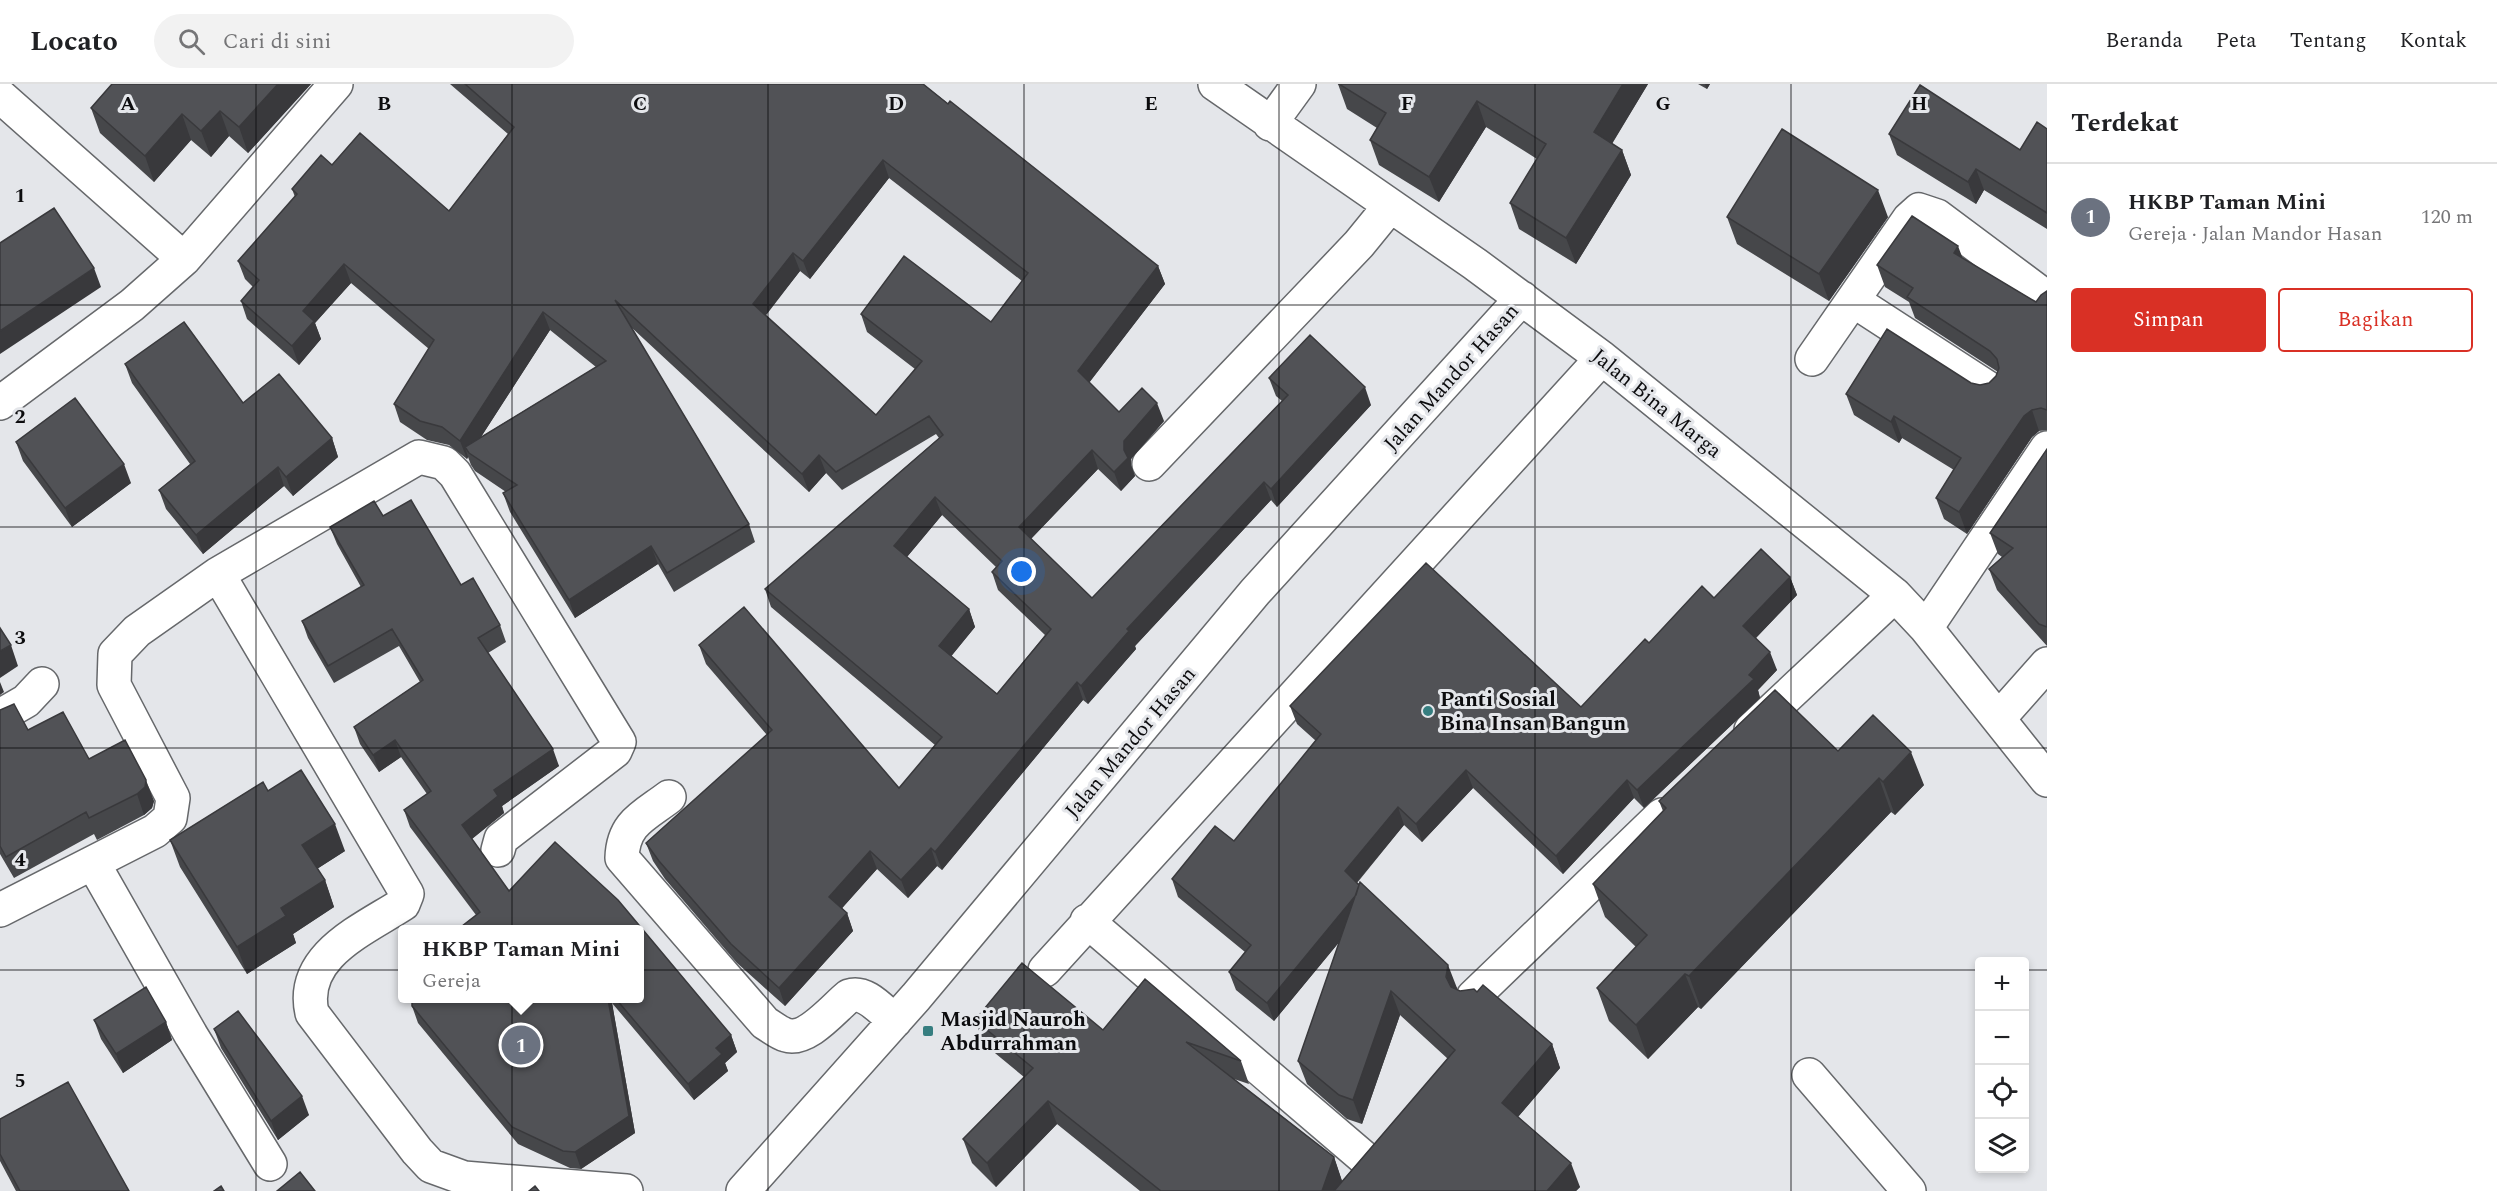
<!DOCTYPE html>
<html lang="id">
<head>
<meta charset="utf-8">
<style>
	:root { --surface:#fff; --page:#f2f2f2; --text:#202124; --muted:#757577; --line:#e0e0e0; --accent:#d93025 }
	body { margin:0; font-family:Spectral,serif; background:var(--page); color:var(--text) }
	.controls { position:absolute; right:18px; bottom:18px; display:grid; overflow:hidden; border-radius:6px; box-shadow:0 3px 9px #0003 }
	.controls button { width:54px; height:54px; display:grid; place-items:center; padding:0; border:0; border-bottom:2px solid var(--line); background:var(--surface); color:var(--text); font:30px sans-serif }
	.you { position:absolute; left:1022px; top:488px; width:21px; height:21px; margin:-15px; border:4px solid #fff; border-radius:50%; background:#1a73e8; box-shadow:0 0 0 9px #1a73e833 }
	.badge { display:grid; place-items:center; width:39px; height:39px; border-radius:50%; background:var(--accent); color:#fff; font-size:20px; font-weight:700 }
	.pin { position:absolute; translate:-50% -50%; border:3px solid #fff; box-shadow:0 2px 6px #0006 }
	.popup { position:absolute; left:398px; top:841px; width:246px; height:78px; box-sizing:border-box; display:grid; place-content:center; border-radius:6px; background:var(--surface); filter:drop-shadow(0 2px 4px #0005); font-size:20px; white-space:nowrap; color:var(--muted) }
	.popup b { font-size:22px; color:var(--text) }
	.popup::after { content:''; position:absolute; left:50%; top:100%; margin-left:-12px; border:12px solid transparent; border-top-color:var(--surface) }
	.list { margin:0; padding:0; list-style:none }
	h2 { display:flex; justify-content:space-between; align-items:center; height:78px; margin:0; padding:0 24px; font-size:26px }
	h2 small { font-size:20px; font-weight:400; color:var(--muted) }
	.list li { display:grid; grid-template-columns:39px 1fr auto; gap:18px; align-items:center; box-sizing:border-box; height:108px; padding:0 24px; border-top:2px solid var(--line) }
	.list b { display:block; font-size:22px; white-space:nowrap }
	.list p { margin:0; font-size:20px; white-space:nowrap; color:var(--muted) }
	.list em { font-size:20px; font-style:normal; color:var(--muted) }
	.actions { display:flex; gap:12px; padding:18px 24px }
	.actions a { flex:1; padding:14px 0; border:2px solid var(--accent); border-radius:6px; text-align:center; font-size:21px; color:var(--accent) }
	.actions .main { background:var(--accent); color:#fff }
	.icon { flex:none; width:33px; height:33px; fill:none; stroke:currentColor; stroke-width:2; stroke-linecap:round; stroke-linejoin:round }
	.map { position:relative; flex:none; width:2047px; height:1107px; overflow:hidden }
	header { display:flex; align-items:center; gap:36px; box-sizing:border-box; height:84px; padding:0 30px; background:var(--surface); border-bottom:2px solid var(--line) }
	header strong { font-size:28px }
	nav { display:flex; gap:33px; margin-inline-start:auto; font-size:21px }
	.search { width:420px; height:54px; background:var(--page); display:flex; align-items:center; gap:15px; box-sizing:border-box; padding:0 21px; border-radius:33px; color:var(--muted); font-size:22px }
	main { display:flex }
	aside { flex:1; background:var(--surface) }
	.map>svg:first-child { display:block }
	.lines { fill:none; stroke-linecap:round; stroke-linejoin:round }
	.minor-casing { stroke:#66686b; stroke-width:36 }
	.minor { stroke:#fff; stroke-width:33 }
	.wall { fill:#46474a; fill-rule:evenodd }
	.shaded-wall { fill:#39393c }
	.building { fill:#515256; stroke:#39393c; stroke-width:1.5; fill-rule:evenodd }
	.grid { fill:none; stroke:#0c0c0e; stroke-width:1.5; stroke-opacity:0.55 }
	.poi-dot { fill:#367e80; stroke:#e4e6ea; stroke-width:2 }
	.labels { text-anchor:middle; stroke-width:6; stroke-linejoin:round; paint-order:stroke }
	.street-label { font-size:21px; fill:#0c0c0e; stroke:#e4e6ea }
	.poi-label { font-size:21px; font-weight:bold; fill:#0c0c0e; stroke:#e4e6ea; text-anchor:start }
	.grid-label { font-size:20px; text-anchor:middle; font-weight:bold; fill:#0c0c0e; stroke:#e4e6ea; stroke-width:6; stroke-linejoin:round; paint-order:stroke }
</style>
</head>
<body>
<header>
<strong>Locato</strong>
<div class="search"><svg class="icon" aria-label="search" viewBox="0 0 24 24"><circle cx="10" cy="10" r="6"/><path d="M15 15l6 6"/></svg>Cari di sini</div>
<nav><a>Beranda</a><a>Peta</a><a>Tentang</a><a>Kontak</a></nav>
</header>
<main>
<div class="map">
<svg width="2047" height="1107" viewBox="0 0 2047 1107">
	<rect width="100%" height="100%" fill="#e4e6ea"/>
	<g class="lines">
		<!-- minor casing -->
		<g class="minor-casing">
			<path id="minor" d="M1215 0 1475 180 1602 274 1895 511 1926 544 2047 696
				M0 12 184 175
				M1270 40 1299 0
				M1854 217 1988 304
				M1812 275 1909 135 1919 126 1937 132 2047 214
				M0 319 132 221 184 175 336 0
				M1149 380 1359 160 1390 122
				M218 490 407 810 403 820C363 846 299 872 312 929L417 1067 431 1082 464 1094 626 1107
				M1926 544 2047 364
				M0 632 26 617 42 600
				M1999 634 2047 580
				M1751 646 1895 511
				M669 713C644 732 623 739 622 774L765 939C772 943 779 949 786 951 807 958 834 924 849 912 866 906 882 927 895 937
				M93 779 191 951 270 1080
				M0 826 155 747 170 734 173 714 114 601 115 570 137 547 218 490 419 373 444 379 455 390 619 658 615 667 501 755 498 766
				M1087 837 1363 1073
				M1045 886 1602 274
				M1473 913 1662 731
				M1809 991 1909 1107
				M743 1107 916 913 1255 508 1522 214"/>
		</g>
		<!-- minor -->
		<use href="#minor" class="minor"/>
	</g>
	<!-- wall -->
	<path class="wall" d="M112 0H311L248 69 229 52 211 73 191 56 154 98 100 49 91 24Z
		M450 0H923L1158 182 1165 200 1089 299 1119 328 1164 337 1131 375V381L1135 392 1121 407 1098 385 1031 455 1092 514 1282 317 1276 312 1269 294 1371 321 1277 423 1271 416 1135 562 1136 565 1088 620 1083 616 942 786 937 782 908 814 877 785 842 824 847 829 853 847 785 922 737 879 665 795 653 777 646 759 767 651 706 580 699 561 899 704 935 661 771 523 765 505 939 354 936 350 842 406 826 389 809 408 631 243 749 440 755 458 674 508 658 480 575 534 510 428 503 409 506 408 475 387 471 381 468 373 467 375 449 361 427 356 400 338 394 320 429 265 351 199 315 239 321 255 299 281 247 235 241 217 253 203 245 195 238 177 295 113 292 105 332 81 449 127 508 50ZM889 94 1022 197 991 238 861 230 867 248 915 285 876 331 765 231 800 187 810 195ZM550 246 596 283 481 353ZM942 431 996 483 992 488 998 506 1045 551 997 610 951 572 975 543 969 525 907 473Z
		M1338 0H1648L1612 60 1622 66 1631 91 1576 180 1519 145 1510 119 1537 75 1486 43 1439 118 1379 81 1370 56 1377 44 1347 25Z
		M1698 0H1710L1707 5Z
		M2047 45V145L1984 106 1976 120 1897 71 1889 50 2020 66Z
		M1727 133H1888L1829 217 1737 160Z
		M1963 175 2036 218 2047 207V346L2039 347 2032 353 1967 450 1944 435 1936 414 1954 386 1902 354 1899 359 1854 331 1846 310 1971 299 1980 301 1989 299 1996 292 1998 288 1915 234 1909 218 1885 203 1877 181Z
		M125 280 243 319 332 354 338 373 293 412 284 402 203 470 166 425 159 406 190 380 132 299Z
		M16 358 131 399 72 443 23 377Z
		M2047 365V562L1997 506 1989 485 2002 473 1998 470 1990 449Z
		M383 432 461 501 500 541 506 558 488 569 559 682 502 722 504 729 472 755 509 807 731 951 737 968 725 979 728 987 694 1016 612 919 635 1049 581 1085 570 1084 518 1060 418 939 412 922V915H639L476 831 410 743 404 726 427 710 401 673 379 688 360 660 354 643 420 598 399 562 334 599 308 554 302 537 361 503 337 460 330 443Z
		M1790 493 1797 511 1756 554 1777 586 1758 606 1760 614 1644 724 1634 714 1563 790 1473 704 1422 758 1404 741 1357 799 1457 904V906L1460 907 1477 908 1552 960 1560 984 1518 1033 1580 1103 1576 1107H1140L1057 1040 996 1103 972 1079 963 1055 1024 993 984 960 975 936 1103 946 1145 895 1241 977 1249 1000 1234 995 1334 1073 1342 1097 1448 975 1400 931 1362 1040 1347 1035 1307 1000 1298 977 1340 857 1274 937 1236 906 1229 888 1245 868 1178 813 1172 795 1234 757 1316 657 1297 640 1290 622 1581 623 1649 559 1714 514Z
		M0 626 28 646 89 675 154 717 152 724 144 731 97 756 94 750 14 794 0 770Z
		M1838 667 1924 701 1895 731 1891 728 1701 925 1698 923 1648 975 1609 937 1597 904 1636 863 1605 833 1593 800 1663 727 1659 717Z
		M268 707 345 767 317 785 325 796 334 823 293 850 296 859 247 890 180 783 170 756Z
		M94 936 166 938 172 956 123 989 101 955Z
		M214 945 309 1031 278 1056 221 964Z
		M0 1035 129 1107H16L0 1077Z"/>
	<!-- shaded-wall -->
	<path class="shaded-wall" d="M278 0H311L248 69 239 43Z
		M1623 0H1648L1603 74 1594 48Z
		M1705 0H1710L1707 5Z
		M1477 17 1486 43 1439 118 1429 93Z
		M220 27 229 52 211 73 201 47Z
		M182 30 191 56 154 98 145 72Z
		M1622 66 1631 91 1576 180 1566 154Z
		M883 76 889 94 810 195 803 177Z
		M1976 85 1984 106 1976 120 1968 98Z
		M1878 106 1888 133 1829 217 1819 190Z
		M1958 162 1966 183 1954 169Z
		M793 169 800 187 760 239 753 220Z
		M344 180 351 199 315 239 321 255 299 281 292 262 303 227Z
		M1158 182 1165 200 1084 305 1078 287Z
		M94 184 101 203 0 270V247Z
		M543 228 550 246 470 370 465 363 468 373 467 375 460 357Z
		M1365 303 1371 321 1277 423 1271 405Z
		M1157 319 1164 337 1131 375V381L1135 392 1121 407 1114 388 1124 366V357Z
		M2032 326 2039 347 2032 353 1967 450 1959 428 2024 332Z
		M1894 332 1902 354 1899 359 1891 338Z
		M332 354 338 373 293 412 286 393Z
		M1092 366 1098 385 1025 461 1019 443Z
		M819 371 826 389 809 408 802 390Z
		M124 380 131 399 72 443 65 424Z
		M278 383 284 402 203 470 196 451Z
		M1264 398 1271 416 1135 562 1136 565 1088 620 1081 602 1127 545Z
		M935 413 942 431 901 480 894 462Z
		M651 462 658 480 575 534 569 516Z
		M1790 493 1797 511 1750 560 1743 542Z
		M969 525 975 543 945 580 939 562Z
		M11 561 18 582 0 594V567Z
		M1770 568 1777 586 1758 606 1760 614 1644 724 1637 706Z
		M0 598 4 608 0 611Z
		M1077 598 1083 616 942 786 935 768Z
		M395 656 401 673 379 688 373 671Z
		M553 665 559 682 502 722 504 729 468 758 462 741 494 706Z
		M1911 668 1924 701 1895 731 1883 698Z
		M1466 686 1473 704 1422 758 1416 740Z
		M1879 694 1891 728 1701 925 1689 892Z
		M146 696 154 717 152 724 144 731 137 710Z
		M1627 696 1634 714 1563 790 1556 772Z
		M1398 723 1404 741 1351 805 1345 787Z
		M335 740 345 767 312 788 302 761Z
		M931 764 937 782 908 814 901 796Z
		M870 767 877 785 836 831 829 813Z
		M325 796 334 823 293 850 296 859 247 890 237 863 281 824Z
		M1362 804 1369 822 1274 937 1267 919Z
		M847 829 853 847 785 922 779 904Z
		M1448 881 1457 904 1455 917 1446 893Z
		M1685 890 1698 923 1648 975 1636 941Z
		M1391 907 1400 931 1362 1040 1353 1016Z
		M608 915H610L612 919 635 1049 581 1085 575 1068Z
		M166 938 172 956 123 989 116 970Z
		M731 951 737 968 725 979 728 987 694 1016 688 1000 716 964Z
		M1552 960 1560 984 1510 1042 1502 1019Z
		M302 1012 309 1031 278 1056 271 1037Z
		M1048 1017 1057 1040 996 1103 987 1079Z
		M1334 1073 1342 1097 1339 1107H1322Z
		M1571 1079 1580 1103 1576 1107H1547Z"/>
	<!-- building -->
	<path class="building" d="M112 0H278L239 43 220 27 201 47 182 30 145 72 91 24Z
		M465 0H923L948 20 950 17 1158 182 1078 287 1119 328 1142 304 1157 319 1124 357V366L1128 374 1114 388 1092 366 1019 443 1092 514 1288 311 1269 294 1310 251 1365 303 1271 405 1264 398 1127 545 1129 547 1081 602 1077 598 935 768 931 764 901 796 870 767 829 813 847 829 779 904 731 860 659 777 646 759 772 646 699 561 744 523 899 704 942 653 765 505 943 351 929 332 836 388 819 371 802 390 615 216 749 440 667 489 651 462 569 516 503 409 517 401 469 369 465 363 606 277 543 228 460 357 442 343 420 337 394 320 434 256 344 180 303 227 314 237 292 262 241 217 259 196 238 177 297 110 292 105 321 71 332 81 360 49 449 127 514 43ZM883 76 1028 189 991 238 904 172 861 230 922 277 876 331 753 220 793 169 803 177ZM935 413 1002 477 992 488 1051 545 997 610 939 562 969 525 894 462Z
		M1339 0H1623L1594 48 1622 66 1566 154 1510 119 1546 60 1477 17 1429 93 1370 56 1386 29Z
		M1920 1 2020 66 2037 38 2047 45V129L1976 85 1968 98 1889 50Z
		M1782 45 1878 106 1819 190 1727 133Z
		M54 124 94 184 0 247V159Z
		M1912 132 1958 162 1954 169 2036 218 2041 211 2047 207V326L2041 324 2032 326 2024 332 1959 428 1936 414 1961 374 1894 332 1891 338 1846 310 1887 245 1971 299 1980 301 1989 299 1996 292 1999 284 1997 275 1990 267 1907 213 1913 204 1877 181Z
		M184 238 243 319 279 290 332 354 286 393 278 383 196 451 159 406 195 377 125 280Z
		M75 314 124 380 65 424 16 358Z
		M2047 365V543L2039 540 1989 485 2013 464 1990 449Z
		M411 416 461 501 473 494 500 541 478 554 553 665 494 706 498 712 462 741 509 807 555 758 618 816 731 951 716 964 722 970 688 1000 616 915H639V846H457L480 828 404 726 431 707 395 656 373 671 354 643 423 596 392 545 328 582 302 537 364 501 330 443 374 417 383 432Z
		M1761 465 1790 493 1743 542 1770 568 1749 591 1754 595 1637 706 1627 696 1556 772 1466 686 1416 740 1398 723 1345 787 1359 801 1356 811 1267 919 1229 888 1251 861 1172 795 1215 742 1234 757 1321 650 1290 622 1426 479 1581 623 1645 555 1649 559 1702 502 1714 514Z
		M0 544 11 561 0 567Z
		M1775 606 1838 667 1873 631 1911 668 1883 698 1879 694 1689 892 1685 890 1636 941 1597 904 1647 851 1593 800 1666 724 1659 717Z
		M14 620 28 646 63 628 89 675 125 656 146 696 145 703 137 710 89 734 86 728 6 773 0 762V626Z
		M301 686 335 740 302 761 325 796 281 824 286 832 237 863 170 756 263 698 268 707Z
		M1360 798 1448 881 1446 893 1451 903 1460 907 1474 905 1477 908 1483 901 1552 960 1502 1019 1571 1079 1547 1107H1334L1455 966 1391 907 1353 1016 1339 1011 1298 977Z
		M1022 879 1103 946 1145 895 1241 977 1186 958 1334 1073 1322 1107H1161L1048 1017 987 1079 963 1055 1033 984 975 936Z
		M146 903 166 938 116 970 94 936Z
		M412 915H608L629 1032 575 1068 563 1067 512 1043 412 922Z
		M238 927 302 1012 271 1037 214 945Z
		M68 998 129 1107H20L0 1070V1035Z
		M300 1088 315 1107H277Z
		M221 1102 224 1107H214Z
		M535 1102 539 1107H529Z"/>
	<!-- grid -->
	<path class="grid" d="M256 0V1107M512 0V1107M768 0V1107M1024 0V1107M1279 0V1107M1535 0V1107M1791 0V1107M0 221H2047M0 443H2047M0 664H2047M0 886H1980M2024 886H2047"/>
	<!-- markers -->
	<g class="poi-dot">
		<circle cx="1428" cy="627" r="6"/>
		<rect x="922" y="941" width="12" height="12" rx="3"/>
	</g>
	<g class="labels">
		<!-- street labels -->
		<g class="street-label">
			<text transform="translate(1451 293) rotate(-48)" y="7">Jalan Mandor Hasan</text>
			<text transform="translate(1657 319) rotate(39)" y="7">Jalan Bina Marga</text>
			<text transform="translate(1130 658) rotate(-50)" y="7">Jalan Mandor Hasan</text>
		</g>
		<!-- poi labels -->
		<g class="poi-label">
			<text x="1440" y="622">Panti Sosial<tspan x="1440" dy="24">Bina Insan Bangun</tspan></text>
			<text x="940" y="942">Masjid Nauroh<tspan x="940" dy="24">Abdurrahman</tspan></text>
		</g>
	</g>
	<g class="grid-label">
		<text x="128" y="26">A</text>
		<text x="384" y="26">B</text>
		<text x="640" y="26">C</text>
		<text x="896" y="26">D</text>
		<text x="1151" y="26">E</text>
		<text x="1407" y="26">F</text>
		<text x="1663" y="26">G</text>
		<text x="1919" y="26">H</text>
		<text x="20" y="118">1</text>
		<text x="20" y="339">2</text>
		<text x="20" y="560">3</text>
		<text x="20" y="782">4</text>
		<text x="20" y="1003">5</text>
	</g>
</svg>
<div class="controls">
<button>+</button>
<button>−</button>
<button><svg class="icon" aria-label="locate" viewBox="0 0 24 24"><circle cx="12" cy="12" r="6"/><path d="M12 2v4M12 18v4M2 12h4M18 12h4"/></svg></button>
<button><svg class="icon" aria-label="layers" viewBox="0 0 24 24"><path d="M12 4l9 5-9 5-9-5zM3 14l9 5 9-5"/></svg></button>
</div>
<div class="you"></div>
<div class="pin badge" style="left:521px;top:961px;background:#6b7280">1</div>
<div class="popup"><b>HKBP Taman Mini</b>Gereja</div>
</div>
<aside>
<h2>Terdekat<small></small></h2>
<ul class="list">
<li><span class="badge" style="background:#6b7280">1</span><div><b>HKBP Taman Mini</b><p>Gereja · Jalan Mandor Hasan</p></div><em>120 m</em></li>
</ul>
<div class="actions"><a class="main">Simpan</a><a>Bagikan</a></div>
</aside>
</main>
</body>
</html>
